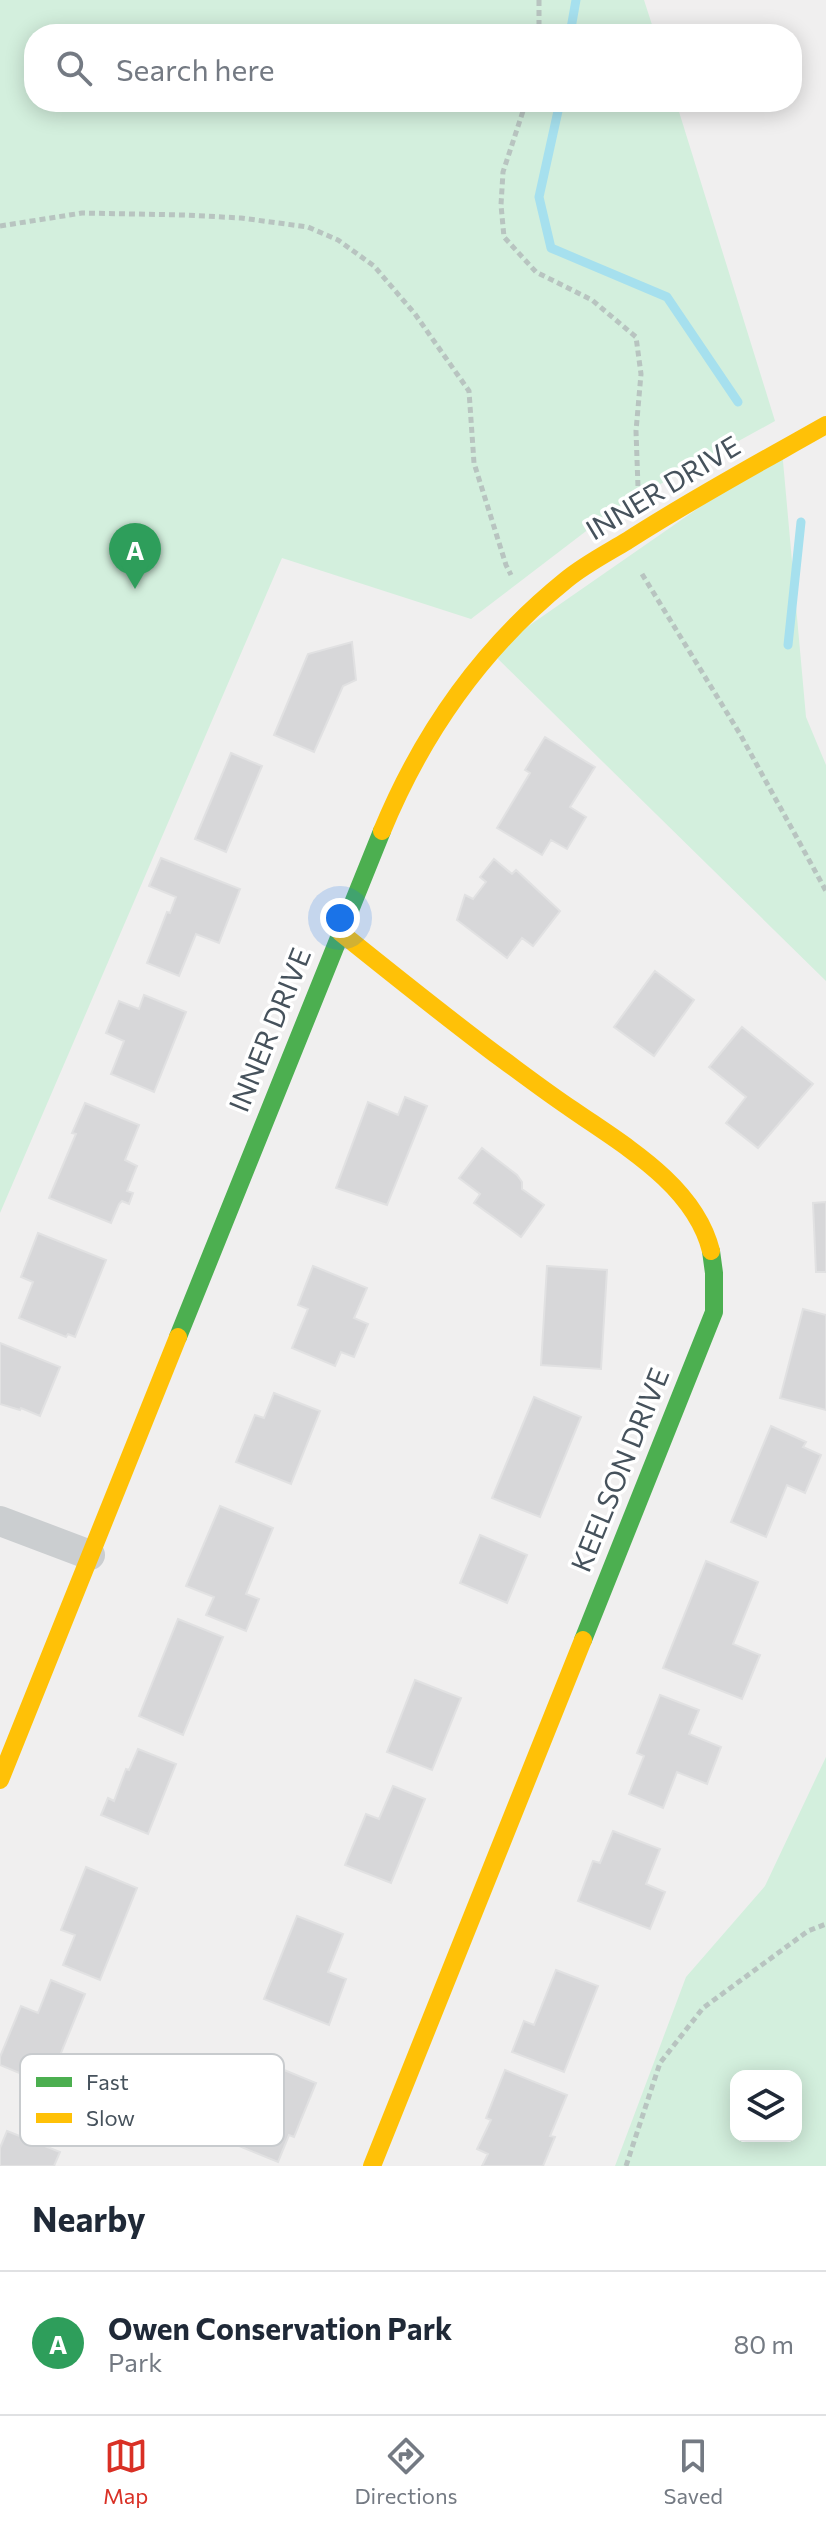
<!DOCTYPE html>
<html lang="en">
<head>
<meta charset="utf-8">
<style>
	:root { --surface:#fff; --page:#f6f6f7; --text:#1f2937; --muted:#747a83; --line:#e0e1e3; --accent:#d93025 }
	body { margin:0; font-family:Commissioner,sans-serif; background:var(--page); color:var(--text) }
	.controls { position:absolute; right:24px; bottom:24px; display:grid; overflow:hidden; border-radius:16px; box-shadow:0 4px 20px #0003 }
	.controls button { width:72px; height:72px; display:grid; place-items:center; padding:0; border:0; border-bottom:2px solid var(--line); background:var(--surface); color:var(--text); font:40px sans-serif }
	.you { position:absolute; left:340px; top:918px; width:28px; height:28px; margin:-20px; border:6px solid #fff; border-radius:50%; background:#1a73e8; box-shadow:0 0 0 12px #1a73e833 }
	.badge { display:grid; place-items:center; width:52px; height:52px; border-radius:50%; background:var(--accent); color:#fff; font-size:26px; font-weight:700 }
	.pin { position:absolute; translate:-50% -66px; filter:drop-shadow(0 2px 4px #0008) }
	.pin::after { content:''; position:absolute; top:42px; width:28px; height:24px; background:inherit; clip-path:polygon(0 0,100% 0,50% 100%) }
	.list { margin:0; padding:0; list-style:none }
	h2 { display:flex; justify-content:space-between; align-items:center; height:104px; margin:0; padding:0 32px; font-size:34px }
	h2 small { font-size:26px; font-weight:400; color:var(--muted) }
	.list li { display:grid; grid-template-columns:52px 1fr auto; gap:24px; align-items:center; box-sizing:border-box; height:144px; padding:0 32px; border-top:2px solid var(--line) }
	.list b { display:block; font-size:30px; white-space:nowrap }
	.list p { margin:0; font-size:26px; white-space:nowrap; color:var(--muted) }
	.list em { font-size:26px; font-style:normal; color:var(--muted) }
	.icon { flex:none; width:44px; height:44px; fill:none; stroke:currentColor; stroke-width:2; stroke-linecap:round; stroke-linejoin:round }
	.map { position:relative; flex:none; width:826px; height:2166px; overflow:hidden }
	.search { position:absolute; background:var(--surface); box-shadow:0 4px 20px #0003; left:24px; right:24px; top:24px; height:88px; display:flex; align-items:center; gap:20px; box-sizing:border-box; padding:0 28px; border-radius:32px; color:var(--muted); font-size:30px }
	.sheet { height:248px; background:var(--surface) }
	nav { display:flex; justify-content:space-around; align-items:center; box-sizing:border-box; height:112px; border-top:2px solid var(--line); background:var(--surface); font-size:22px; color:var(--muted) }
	nav a { display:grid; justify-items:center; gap:4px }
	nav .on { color:var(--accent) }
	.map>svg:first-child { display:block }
	.green { fill:#d3efdd; fill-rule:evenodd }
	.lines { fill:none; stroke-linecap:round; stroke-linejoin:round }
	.stream { stroke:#a6e0ee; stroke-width:9 }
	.building { fill:#d7d7d9; stroke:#e1e1e2; stroke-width:2 }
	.path { stroke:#b8c4c0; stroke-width:5; stroke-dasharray:6 4; stroke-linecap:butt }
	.street { stroke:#cbced0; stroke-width:30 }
	.fast { stroke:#4caf50; stroke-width:18 }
	.slow { stroke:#ffc107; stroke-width:18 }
	.labels { text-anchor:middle; stroke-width:7; stroke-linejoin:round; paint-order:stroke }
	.street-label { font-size:28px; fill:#46525c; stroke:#fff }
	.key { fill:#fff; stroke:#c8cbce; stroke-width:2 }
	.key-label { font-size:22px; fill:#46525c }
</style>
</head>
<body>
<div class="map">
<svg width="826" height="2166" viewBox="0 0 826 2166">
	<rect width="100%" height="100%" fill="#f0efef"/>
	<!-- green -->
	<path class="green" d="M0 0H644L655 34H34V102H676L775 421 615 509 471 619 282 558 0 1213Z
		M782 450 806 717 826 765V981L491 652Z
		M826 1757V2166H615L686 1977 765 1886ZM736 2076H796V2136H736Z"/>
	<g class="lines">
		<!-- stream -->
		<path class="stream" d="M570 34 576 0
			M560 102 539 197 551 248 667 297 738 402
			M788 645 801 522"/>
	</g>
	<!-- building -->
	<path class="building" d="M352 642 356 680 343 686 314 752 274 735 308 654Z
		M545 737 595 767 570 807 586 817 567 849 551 840 542 855 497 828 530 773 525 770Z
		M231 753 262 766 226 852 195 839Z
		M161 858 240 889 219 943 196 934 179 976 147 963 167 912 170 913 176 897 149 886Z
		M494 859 512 874 516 870 560 911 533 946 522 938 507 958 457 920 465 895 473 899 486 882 480 877Z
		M655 971 694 1000 654 1056 614 1027Z
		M144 995 186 1012 154 1092 111 1074 124 1041 106 1033 119 1001 139 1009Z
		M742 1027 813 1084 758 1148 726 1123 746 1097 709 1067Z
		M405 1097 427 1106 387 1205 336 1188 368 1102 398 1115Z
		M85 1103 139 1125 125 1160 137 1166 127 1191 133 1193 129 1204 122 1201 119 1204 111 1223 49 1198 76 1134 72 1133Z
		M482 1148 517 1175 522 1182V1189L544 1205 521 1237 474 1203 480 1194 459 1178Z
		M826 1202V1272H816L813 1203Z
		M38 1233 106 1260 75 1337 68 1334 66 1337 19 1318 33 1282 21 1277Z
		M313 1266 367 1288 354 1318 368 1324 354 1357 341 1352 335 1366 292 1348 308 1309 298 1305Z
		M547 1266 607 1270 601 1369 541 1365Z
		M803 1309 826 1315V1410L780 1398Z
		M0 1343 60 1367 40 1416 21 1408 20 1410 0 1404Z
		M274 1393 320 1411 291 1484 236 1462 255 1415 264 1418Z
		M534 1397 581 1417 540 1517 492 1498Z
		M771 1426 806 1442 803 1447 821 1455 805 1493 787 1485 766 1537 731 1522Z
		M220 1506 273 1528 246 1594 259 1599 246 1631 206 1615 214 1597 186 1586Z
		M480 1535 527 1555 507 1603 460 1583Z
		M706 1561 758 1582 733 1644 760 1655 742 1699 663 1668Z
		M178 1619 223 1637 183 1735 139 1716Z
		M415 1680 461 1698 432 1770 387 1752Z
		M660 1695 699 1710 689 1734 721 1747 707 1784 677 1772 663 1808 629 1794 644 1756 637 1753Z
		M138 1749 176 1764 148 1834 101 1815 108 1798 114 1801 126 1769 129 1770Z
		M393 1786 425 1799 391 1883 345 1865 366 1814 379 1819Z
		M613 1831 660 1849 646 1884 665 1892 650 1929 578 1901 593 1861 600 1863Z
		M86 1867 137 1888 100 1980 63 1965 75 1935 61 1930Z
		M297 1916 343 1934 328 1972 346 1979 329 2025 264 1999Z
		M556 1970 598 1986 564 2072 512 2052 524 2021 534 2025Z
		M51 1980 85 1994 48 2085 0 2065V2057L21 2006 38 2013Z
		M272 2065 316 2083 294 2137 289 2135 278 2162 239 2146 247 2127 232 2121 243 2093 259 2099Z
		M505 2070 567 2095 550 2136 555 2137 543 2166H482L488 2154 477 2149 491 2120 486 2118Z
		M7 2131 60 2152 54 2166H0V2148Z"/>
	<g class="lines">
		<!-- path -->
		<path class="path" d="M539 0V34
			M526 102 503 172 501 205 504 237 536 272 592 300 636 337 641 374 636 431 638 487
			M0 226 82 213 185 215 241 218 308 227 338 240 374 266 415 314 469 391 474 463 506 565 511 575
			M642 574 740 734 826 891
			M626 2166 660 2063 703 2008 808 1931 826 1924"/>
		<!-- street -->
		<path class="street" d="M0 1521 90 1555"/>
		<!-- fast -->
		<path class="fast" d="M178 1337 382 831
			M583 1640 714 1312V1273L711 1251"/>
		<!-- slow -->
		<path class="slow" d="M382 831C422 734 483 647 566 580 584 565 607 553 627 541 692 499 759 463 826 425
			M340 932C391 973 442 1014 494 1053 520 1072 546 1092 573 1110 625 1146 695 1186 711 1251
			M0 1780 178 1337
			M372 2166 583 1640"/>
	</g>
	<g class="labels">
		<!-- street labels -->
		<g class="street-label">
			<text transform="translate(663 488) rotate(-31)" y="10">INNER DRIVE</text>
			<text transform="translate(270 1030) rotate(-68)" y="10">INNER DRIVE</text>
			<text transform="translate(620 1470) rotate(-68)" y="10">KEELSON DRIVE</text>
		</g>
	</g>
	<!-- legend -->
	<rect x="20" y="2054" width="264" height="92" rx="12" class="key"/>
	<rect x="36" y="2077" width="36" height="10" fill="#4caf50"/>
	<rect x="36" y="2113" width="36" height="10" fill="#ffc107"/>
	<g class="key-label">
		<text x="86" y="2090">Fast</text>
		<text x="86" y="2126">Slow</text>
	</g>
</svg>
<div class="controls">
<button><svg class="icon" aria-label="layers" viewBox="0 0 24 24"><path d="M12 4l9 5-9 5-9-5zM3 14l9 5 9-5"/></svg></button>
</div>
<div class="you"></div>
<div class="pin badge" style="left:135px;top:589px;background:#2e9e5b">A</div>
<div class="search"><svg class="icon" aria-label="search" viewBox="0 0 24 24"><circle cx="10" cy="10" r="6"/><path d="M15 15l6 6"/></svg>Search here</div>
</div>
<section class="sheet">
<h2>Nearby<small></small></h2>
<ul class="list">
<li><span class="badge" style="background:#2e9e5b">A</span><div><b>Owen Conservation Park</b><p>Park</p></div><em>80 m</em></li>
</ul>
</section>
<nav>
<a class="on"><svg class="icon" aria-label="map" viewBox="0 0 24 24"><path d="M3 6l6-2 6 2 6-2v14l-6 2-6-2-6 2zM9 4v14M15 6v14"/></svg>Map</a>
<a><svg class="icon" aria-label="directions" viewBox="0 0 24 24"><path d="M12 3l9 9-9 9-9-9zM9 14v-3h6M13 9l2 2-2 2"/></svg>Directions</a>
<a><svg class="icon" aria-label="saved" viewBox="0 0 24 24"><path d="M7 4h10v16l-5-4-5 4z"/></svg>Saved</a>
</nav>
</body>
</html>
